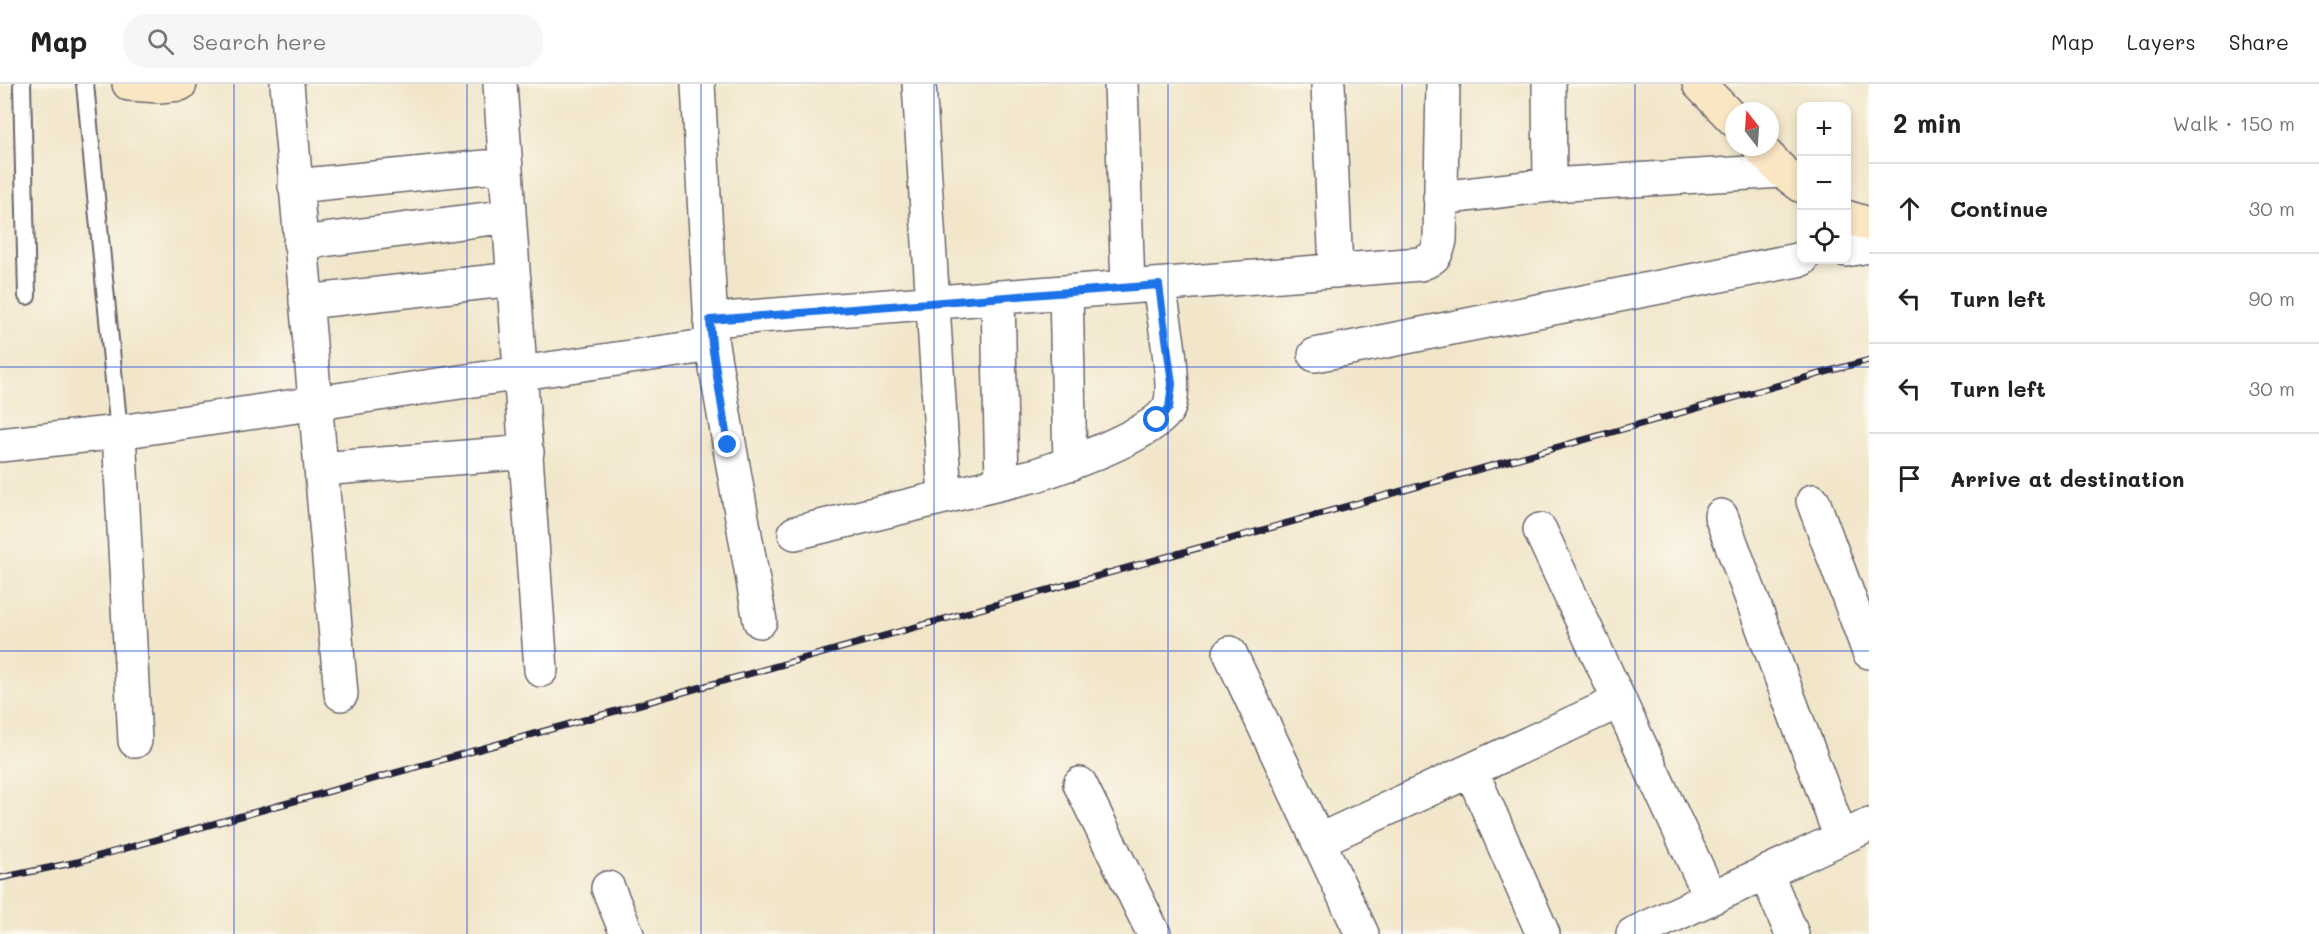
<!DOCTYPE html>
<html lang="en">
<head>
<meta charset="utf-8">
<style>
	:root { --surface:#fff; --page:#f6f6f6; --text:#222; --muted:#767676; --line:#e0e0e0 }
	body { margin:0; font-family:Mali,sans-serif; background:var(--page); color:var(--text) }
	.controls { position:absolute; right:18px; top:18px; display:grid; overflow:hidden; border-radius:12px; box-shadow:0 3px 9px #0003 }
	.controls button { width:54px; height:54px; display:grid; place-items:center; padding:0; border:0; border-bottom:2px solid var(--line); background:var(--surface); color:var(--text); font:30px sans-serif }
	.compass { position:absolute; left:1725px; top:18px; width:54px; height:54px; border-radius:50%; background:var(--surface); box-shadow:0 3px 9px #0003; rotate:343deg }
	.stop { position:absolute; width:18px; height:18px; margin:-14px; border:4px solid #1a73e8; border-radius:50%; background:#fff }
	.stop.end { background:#1a73e8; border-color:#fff; box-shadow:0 2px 6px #0008 }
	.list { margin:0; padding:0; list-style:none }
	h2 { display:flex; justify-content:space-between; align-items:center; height:78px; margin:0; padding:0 24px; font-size:26px }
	h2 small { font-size:20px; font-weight:400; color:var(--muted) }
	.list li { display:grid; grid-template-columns:39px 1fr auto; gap:18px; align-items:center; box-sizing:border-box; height:90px; padding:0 24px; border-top:2px solid var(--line) }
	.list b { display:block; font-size:22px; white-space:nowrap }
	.list em { font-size:20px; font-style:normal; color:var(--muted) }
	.icon { flex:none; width:33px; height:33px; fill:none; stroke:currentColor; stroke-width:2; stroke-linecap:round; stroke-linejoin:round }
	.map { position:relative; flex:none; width:1869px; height:850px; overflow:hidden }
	header { display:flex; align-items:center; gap:36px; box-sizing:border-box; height:84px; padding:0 30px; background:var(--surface); border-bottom:2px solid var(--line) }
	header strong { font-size:28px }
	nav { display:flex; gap:33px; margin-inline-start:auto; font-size:21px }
	.search { width:420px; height:54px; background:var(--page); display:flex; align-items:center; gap:15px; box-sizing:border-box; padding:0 21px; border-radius:24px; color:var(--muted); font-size:22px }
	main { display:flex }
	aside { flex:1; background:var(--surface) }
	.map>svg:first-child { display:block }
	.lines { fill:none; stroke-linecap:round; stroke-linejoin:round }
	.lane-casing { stroke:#6b676d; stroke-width:20 }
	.street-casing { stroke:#6b676d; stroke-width:36 }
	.secondary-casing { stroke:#6b676d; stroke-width:36 }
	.lane { stroke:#fff; stroke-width:16 }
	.street { stroke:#fff; stroke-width:33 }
	.secondary { stroke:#fbe6c4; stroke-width:33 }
	.rail-casing { stroke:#22223b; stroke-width:7 }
	.rail { stroke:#fbf7ec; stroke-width:4.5; stroke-dasharray:14; stroke-linecap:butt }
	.route { stroke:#1a73e8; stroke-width:8 }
	.grid { fill:none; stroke:#1d4ed8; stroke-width:1.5; stroke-opacity:0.55 }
</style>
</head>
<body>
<header>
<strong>Map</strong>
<div class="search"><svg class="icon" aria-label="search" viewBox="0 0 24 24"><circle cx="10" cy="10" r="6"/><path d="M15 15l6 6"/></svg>Search here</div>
<nav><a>Map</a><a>Layers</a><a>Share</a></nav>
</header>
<main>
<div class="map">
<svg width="1869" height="850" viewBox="0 0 1869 850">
	<rect width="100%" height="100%" fill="#fbf7ec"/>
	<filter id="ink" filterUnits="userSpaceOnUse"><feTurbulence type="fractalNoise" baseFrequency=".0167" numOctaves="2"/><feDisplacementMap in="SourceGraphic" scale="12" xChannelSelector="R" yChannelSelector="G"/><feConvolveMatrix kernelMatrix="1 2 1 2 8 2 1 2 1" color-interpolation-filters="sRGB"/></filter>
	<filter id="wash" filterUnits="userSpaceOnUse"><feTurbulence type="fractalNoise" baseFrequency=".008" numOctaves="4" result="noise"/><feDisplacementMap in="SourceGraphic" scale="24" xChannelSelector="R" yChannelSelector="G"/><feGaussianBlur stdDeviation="1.35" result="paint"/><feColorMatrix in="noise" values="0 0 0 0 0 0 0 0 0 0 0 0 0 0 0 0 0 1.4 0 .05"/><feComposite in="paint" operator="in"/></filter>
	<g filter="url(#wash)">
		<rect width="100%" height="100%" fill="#f2e6ca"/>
	</g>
	<g filter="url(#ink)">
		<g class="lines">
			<!-- lane casing -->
			<g class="lane-casing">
				<path id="lane" d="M22 0 27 212
					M85 0 119 348"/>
			</g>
			<!-- street casing -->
			<g class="street-casing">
				<path id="street" d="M287 0 341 610
					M500 0 541 586
					M698 0 712 261 760 537
					M919 0 945 412
					M1121 0 1128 203
					M1328 0 1336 187
					M1549 0 1550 101
					M295 102 505 81
					M1440 114 1550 101 1782 87
					M300 159 509 132
					M1846 166 1869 162
					M1066 208 1070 380
					M998 213 1002 399
					M306 218 514 195
					M710 236 1420 180C1434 175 1437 171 1440 156L1443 0
					M1315 271 1802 175
					M119 348 135 657
					M0 361 119 348 712 261
					M321 385 527 368
					M1813 417 1869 568
					M1721 432 1841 754
					M1540 446 1711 814
					M795 449 1036 391C1066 381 1152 351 1168 325 1179 307 1162 225 1159 201
					M1230 569 1362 850
					M1471 686 1543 850
					M1080 700 1154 850
					M1318 757 1620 617
					M1766 789 1792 850
					M608 804 627 850
					M1633 850 1869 741"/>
			</g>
			<!-- secondary casing -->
			<g class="secondary-casing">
				<path id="secondary" d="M129 0 159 2 180 0
					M1699 0 1734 36
					M1759 63 1782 87 1802 102
					M1846 133 1869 140"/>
			</g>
			<!-- lane -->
			<use href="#lane" class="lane"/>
			<!-- street -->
			<use href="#street" class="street"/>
			<!-- secondary -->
			<use href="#secondary" class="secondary"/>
			<!-- rail casing -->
			<g class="rail-casing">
				<path id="rail" d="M0 794 77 778 1869 276"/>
			</g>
			<!-- rail -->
			<use href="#rail" class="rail"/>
		</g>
	</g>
	<g class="lines" filter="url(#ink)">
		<!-- route -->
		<path class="route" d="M728 361 712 261 710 236 1159 201 1172 300 1169 324 1157 336"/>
	</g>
	<!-- grid -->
	<path class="grid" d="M234 0V850M467 0V850M701 0V850M934 0V850M1168 0V850M1402 0V850M1635 0V850M0 283H1869M0 567H1869"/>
</svg>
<div class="controls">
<button>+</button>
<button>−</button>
<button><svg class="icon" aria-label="locate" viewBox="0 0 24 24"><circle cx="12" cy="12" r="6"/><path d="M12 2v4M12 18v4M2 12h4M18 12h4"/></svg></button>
</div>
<svg class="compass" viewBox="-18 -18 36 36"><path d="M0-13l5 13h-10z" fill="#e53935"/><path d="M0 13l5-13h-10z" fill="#767676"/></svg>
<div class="stop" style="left:1157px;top:336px"></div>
<div class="stop end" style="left:728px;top:361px"></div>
</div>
<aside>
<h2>2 min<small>Walk · 150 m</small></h2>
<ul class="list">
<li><svg class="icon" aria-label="ahead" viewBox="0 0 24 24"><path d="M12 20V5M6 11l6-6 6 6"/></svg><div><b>Continue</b></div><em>30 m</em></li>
<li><svg class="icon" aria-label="left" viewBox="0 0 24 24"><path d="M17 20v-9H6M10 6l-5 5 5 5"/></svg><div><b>Turn left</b></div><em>90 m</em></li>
<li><svg class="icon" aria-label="left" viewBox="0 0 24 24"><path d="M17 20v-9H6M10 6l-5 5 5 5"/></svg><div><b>Turn left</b></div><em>30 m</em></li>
<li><svg class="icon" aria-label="arrive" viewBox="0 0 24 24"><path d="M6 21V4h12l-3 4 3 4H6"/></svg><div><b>Arrive at destination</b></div></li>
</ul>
</aside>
</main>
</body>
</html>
